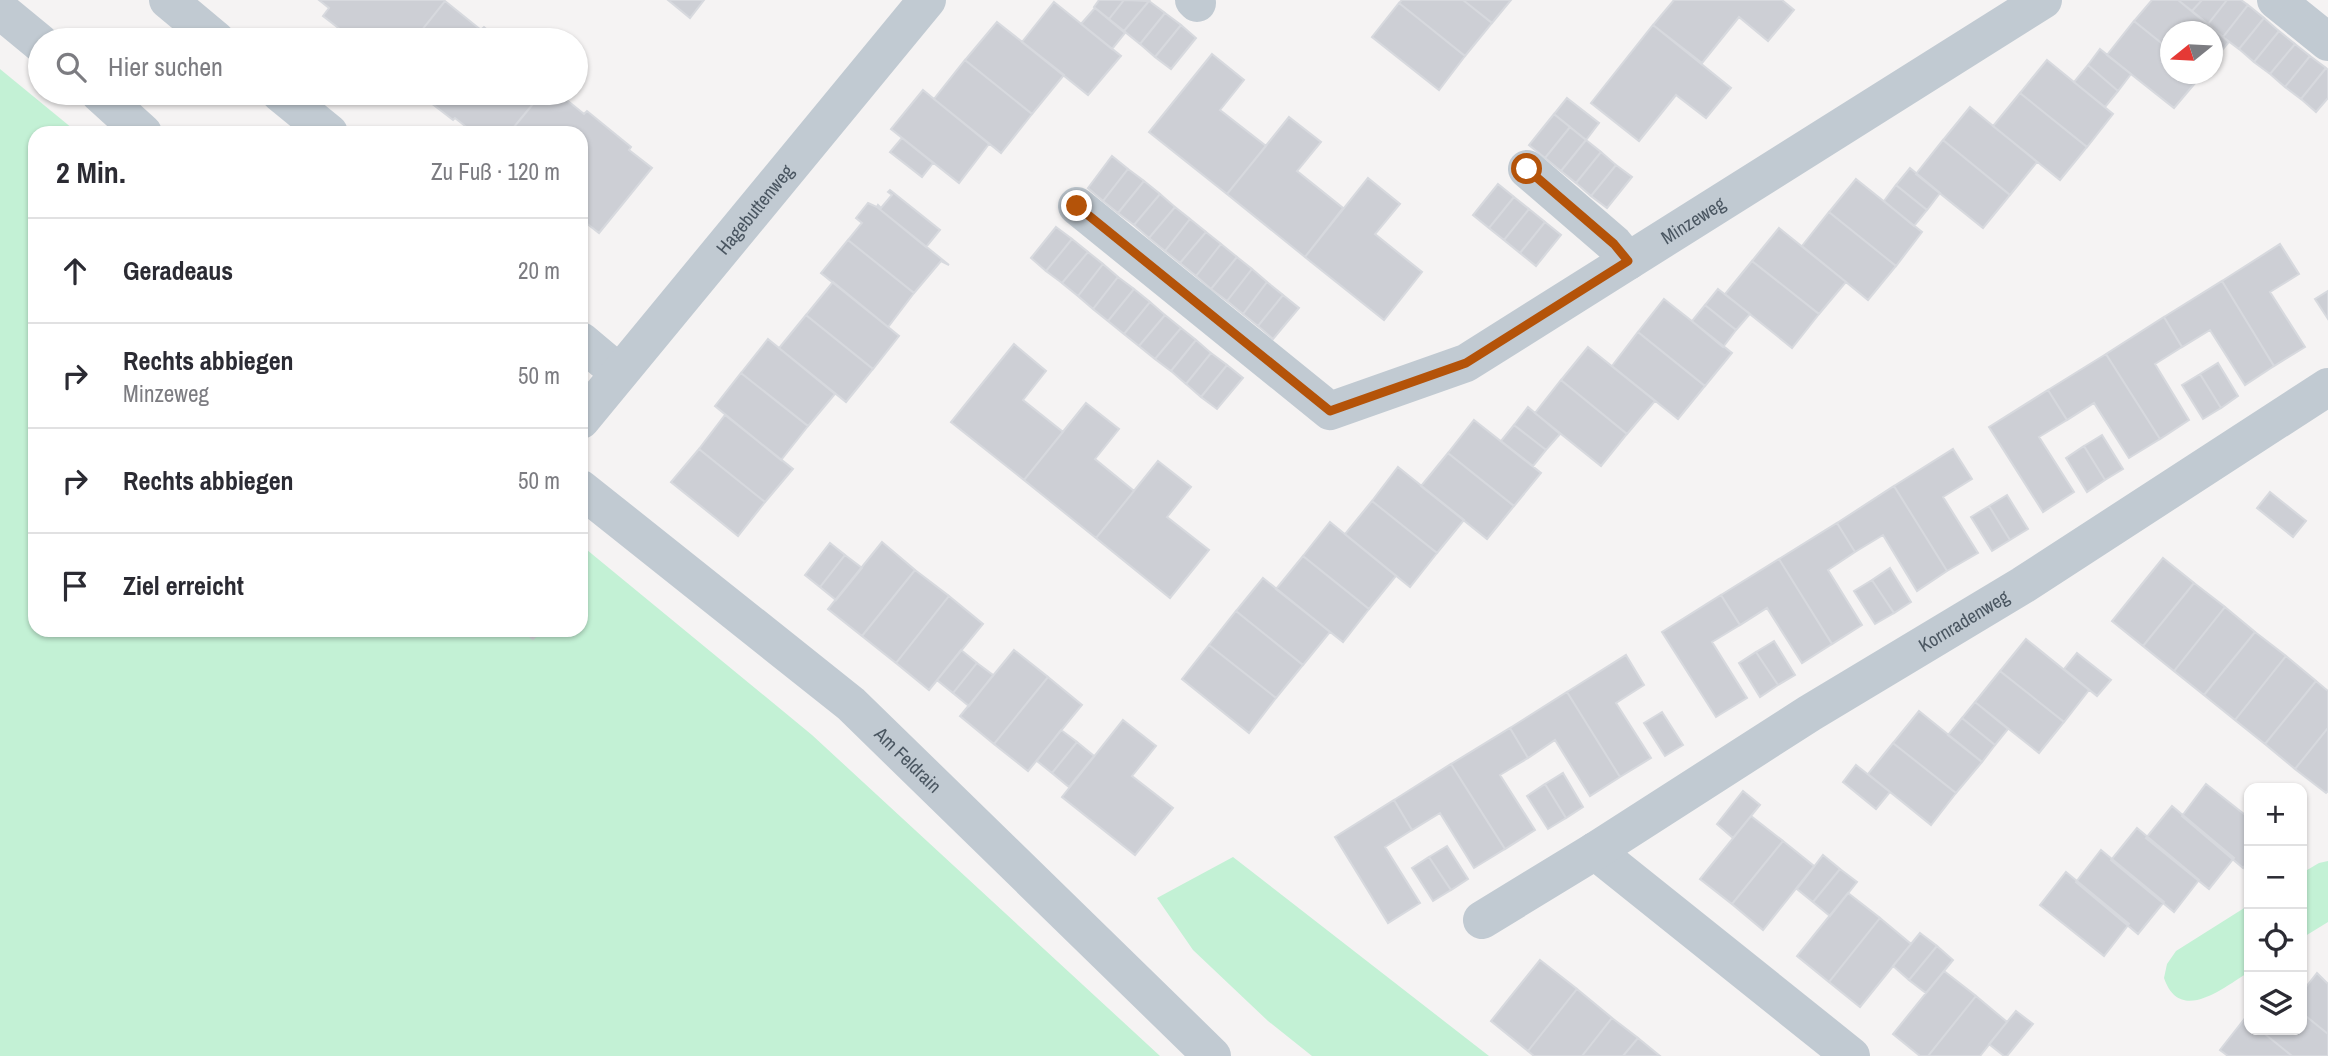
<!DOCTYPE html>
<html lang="de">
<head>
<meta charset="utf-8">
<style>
	:root { --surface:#fff; --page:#f2f2f3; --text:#2b2b33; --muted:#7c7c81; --line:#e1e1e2 }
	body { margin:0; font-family:"Archivo Narrow",sans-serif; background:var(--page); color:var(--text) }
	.controls { position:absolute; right:21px; bottom:21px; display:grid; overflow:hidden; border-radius:14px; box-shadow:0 2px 5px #0004 }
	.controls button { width:63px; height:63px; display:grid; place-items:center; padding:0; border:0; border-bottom:2px solid var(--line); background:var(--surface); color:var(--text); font:35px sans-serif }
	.compass { position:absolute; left:2160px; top:21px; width:63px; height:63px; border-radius:50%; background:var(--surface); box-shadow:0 2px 5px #0004; rotate:252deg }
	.stop { position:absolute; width:21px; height:21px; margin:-16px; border:5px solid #b45309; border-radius:50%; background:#fff }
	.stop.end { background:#b45309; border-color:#fff; box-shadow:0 2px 7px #0008 }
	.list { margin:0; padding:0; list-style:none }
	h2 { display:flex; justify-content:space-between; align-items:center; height:91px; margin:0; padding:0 28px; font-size:30px }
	h2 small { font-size:23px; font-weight:400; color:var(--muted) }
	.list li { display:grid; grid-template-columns:46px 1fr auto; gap:21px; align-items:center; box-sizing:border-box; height:105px; padding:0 28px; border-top:2px solid var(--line) }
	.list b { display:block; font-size:26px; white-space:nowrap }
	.list p { margin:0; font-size:23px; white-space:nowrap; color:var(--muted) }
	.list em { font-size:23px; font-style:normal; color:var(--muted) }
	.icon { flex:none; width:38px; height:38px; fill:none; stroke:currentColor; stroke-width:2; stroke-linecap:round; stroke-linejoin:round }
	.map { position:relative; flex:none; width:2328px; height:1056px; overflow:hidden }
	.search { position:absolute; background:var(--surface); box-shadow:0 2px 5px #0004; left:28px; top:28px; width:560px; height:77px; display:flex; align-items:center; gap:18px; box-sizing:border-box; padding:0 24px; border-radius:38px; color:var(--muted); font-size:26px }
	.panel { position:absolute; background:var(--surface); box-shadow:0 2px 5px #0004; left:28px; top:126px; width:560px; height:511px; border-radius:21px }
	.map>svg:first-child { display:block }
	.green { fill:#c3f1d5 }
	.building { fill:#cdcfd5; stroke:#d7d9de; stroke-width:2 }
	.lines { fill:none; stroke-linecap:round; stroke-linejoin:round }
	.minor { stroke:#c1cad2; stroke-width:38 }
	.route { stroke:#b45309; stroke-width:9 }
	.labels { text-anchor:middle; stroke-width:5; stroke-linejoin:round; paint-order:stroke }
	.street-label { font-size:19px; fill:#4a5661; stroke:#fff }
</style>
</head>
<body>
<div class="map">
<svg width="2328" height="1056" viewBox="0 0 2328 1056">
	<rect width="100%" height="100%" fill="#f5f3f3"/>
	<!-- green -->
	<path class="green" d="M0 69 78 133H35V630H581V545L812 735 1160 1056H0Z
		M1233 857 1489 1056H1312L1268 1021 1193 950 1157 898Z
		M2328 861V922L2302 938V873L2319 863Z
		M2249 905V972C2224 987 2180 1025 2164 978L2167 964 2176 951Z"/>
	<!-- building -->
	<path class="building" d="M319 0H444L445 1 414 40H360L353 34 350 37 323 16 329 8Z
		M668 0H704L690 18Z
		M1099 0H1124L1109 19 1094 7Z
		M1124 0 1149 1 1124 31 1109 19Z
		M1402 0H1463L1492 23 1465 56 1399 3Z
		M1463 0H1511L1492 23Z
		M1674 0H1782L1794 10 1768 41 1739 17 1702 63 1653 25Z
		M2152 0H2178L2229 42 2212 62V32H2170V50L2134 21Z
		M2178 0H2202L2192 11Z
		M2202 0H2227L2208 24 2192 11Z
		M2227 0H2241L2248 5 2223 37 2208 24Z
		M445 1 481 30 484 27 499 40H414Z
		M1149 1 1165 13 1140 44 1124 31Z
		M1054 2 1121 56 1088 95 1022 42Z
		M1399 3 1465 56 1439 90 1372 37Z
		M2248 5 2264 18 2239 49 2223 37Z
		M1095 8 1125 33 1112 49 1081 24Z
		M1165 13 1181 25 1155 57 1140 44Z
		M2264 18 2279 31 2254 62 2239 49Z
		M2134 21 2170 50V74L2202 75 2174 108 2107 55Z
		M997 22 1064 75 1032 114 965 60Z
		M1181 25 1196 38 1171 69 1155 57Z
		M1653 25 1731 88 1706 118 1676 95 1639 141 1591 103Z
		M2279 31 2295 44 2270 74 2254 62Z
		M2295 44 2310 56 2285 87 2270 74Z
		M2100 49 2131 74 2118 91 2088 65Z
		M1212 54 1244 80 1220 110 1266 146 1227 194 1149 132Z
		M2310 56 2326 68 2301 99 2285 87Z
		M965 60 1032 114 1001 153 934 99Z
		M2047 60 2113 114 2087 147 2020 93Z
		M2088 65 2118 91 2105 107 2074 82Z
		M2326 68 2328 70V98L2316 112 2301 99Z
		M923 90 989 144 959 183 891 129Z
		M431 93H542L509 133H474L455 118 453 120 426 99Z
		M542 93H558L584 114 587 111 631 147 629 150 652 168 599 233 581 219V133H509Z
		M2020 93 2087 147 2060 180 1993 126Z
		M1567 98 1599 123 1586 140 1554 114Z
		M1970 107 2037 162 2010 195 1943 140Z
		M1554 114 1570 127 1545 158 1529 145Z
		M1289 117 1321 142 1297 171 1343 208 1305 257 1227 194Z
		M1570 127 1586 140 1561 171 1545 158Z
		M902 138 933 163 922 177 890 152Z
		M1586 140 1601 152 1576 183 1561 171Z
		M1943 140 2010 195 1983 228 1916 174Z
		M1601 152 1616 165 1591 196 1576 183Z
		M1112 156 1128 169 1103 201 1088 188Z
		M1616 165 1632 177 1607 208 1591 196Z
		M1910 168 1940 193 1927 210 1896 185Z
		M1128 169 1144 181 1118 213 1103 201Z
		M1368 178 1400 204 1375 234 1422 272 1384 320 1305 257Z
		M1856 179 1922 232 1896 266 1829 212Z
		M1144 181 1160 194 1134 225 1118 213Z
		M1498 184 1514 197 1489 228 1473 215Z
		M1896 185 1927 210 1914 226 1884 201Z
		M890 190 940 230 926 247 877 207 878 205 881 208 892 195 888 192Z
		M1160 194 1175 207 1149 238 1134 225Z
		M1514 197 1529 209 1504 240 1489 228Z
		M868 203 877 207 949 265 941 261 914 293 848 240 862 223 856 218Z
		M1175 207 1190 219 1165 251 1149 238Z
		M1529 209 1545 222 1520 253 1504 240Z
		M1829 212 1896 266 1868 300 1802 246Z
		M1190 219 1206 232 1180 263 1165 251Z
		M1545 222 1561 235 1536 266 1520 253Z
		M1056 227 1072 239 1046 271 1031 258Z
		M1779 228 1846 282 1819 314 1752 261Z
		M1206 232 1221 244 1196 276 1180 263Z
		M1072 239 1088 252 1062 283 1046 271Z
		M848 240 914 293 888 327 821 273Z
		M1221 244 1237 257 1211 289 1196 276Z
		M2280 244 2299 274 2270 292 2305 347 2274 366 2222 281Z
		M1088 252 1103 264 1078 296 1062 283Z
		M1237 257 1252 269 1227 301 1211 289Z
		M1752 261 1819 314 1792 348 1725 294Z
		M1103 264 1118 277 1093 309 1078 296Z
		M1252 269 1267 282 1243 314 1227 301Z
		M1118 277 1134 289 1108 321 1093 309Z
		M2222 281 2274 366 2245 385 2210 330 2182 347 2164 317Z
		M833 282 899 336 873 369 806 315Z
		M1267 282 1283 295 1258 326 1243 314Z
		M1134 289 1150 302 1124 334 1108 321Z
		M1718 289 1750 314 1736 330 1705 305Z
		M2328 291V319L2315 299Z
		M1283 295 1299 308 1273 339 1258 326Z
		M1664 299 1732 353 1705 386 1638 332Z
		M1150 302 1165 315 1139 346 1124 334Z
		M1705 305 1736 330 1723 347 1692 321Z
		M806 315 873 369 846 402 779 348Z
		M1165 315 1181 328 1155 359 1139 346Z
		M2164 317 2182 347 2155 364 2189 420 2160 439 2106 354Z
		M1181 328 1196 340 1171 371 1155 359Z
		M1638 332 1705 386 1678 419 1612 366Z
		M768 339 835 394 808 426 741 373Z
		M1196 340 1211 353 1186 384 1171 371Z
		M1014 344 1046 371 1023 400 1063 432 1024 480 951 422Z
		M1588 347 1655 401 1627 434 1561 380Z
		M1211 353 1227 365 1201 397 1186 384Z
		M2106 354 2160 439 2129 458 2094 403 2067 420 2048 390Z
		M2218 363 2238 396 2221 408 2200 374Z
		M1227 365 1243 378 1217 409 1201 397Z
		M741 373 808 426 781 460 715 406Z
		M2200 374 2221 408 2203 419 2182 385Z
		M1561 380 1627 434 1601 466 1535 413Z
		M2048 390 2067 420 2039 437 2074 492 2043 512 1989 427Z
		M1086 403 1119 429 1095 459 1134 491 1096 538 1024 480Z
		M1528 407 1560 434 1546 450 1514 425Z
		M725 415 793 469 765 502 699 449Z
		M1474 420 1541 473 1514 506 1448 453Z
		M1514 425 1546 450 1533 466 1501 441Z
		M2102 435 2123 469 2105 480 2084 446Z
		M2084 446 2105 480 2087 492 2066 458Z
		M699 449 765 502 738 536 671 482Z
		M1953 449 1972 479 1943 497 1978 553 1947 571 1894 486Z
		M1448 453 1514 506 1487 539 1421 486Z
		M1158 461 1191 487 1167 517 1209 550 1170 598 1096 538Z
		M1398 467 1464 520 1437 553 1372 501Z
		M1894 486 1947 571 1917 591 1883 535 1855 552 1837 523Z
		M2270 492 2306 521 2293 537 2257 508Z
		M2007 495 2028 529 2010 540 1989 506Z
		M1372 501 1437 553 1410 587 1345 534Z
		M1989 506 2010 540 1992 551 1971 517Z
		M1330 522 1396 576 1369 609 1303 556Z
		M1837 523 1855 552 1828 570 1862 625 1832 644 1779 559Z
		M882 542 915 570 862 636 828 609Z
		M830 543 845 555 820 587 805 575Z
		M845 555 862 568 836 600 820 587Z
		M1303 556 1369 609 1343 642 1276 589Z
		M2163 558 2194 583 2143 646 2112 621Z
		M1779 559 1832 644 1802 663 1767 608 1740 625 1721 595Z
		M1890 568 1911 602 1894 613 1872 580Z
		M915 570 949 596 896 663 862 636Z
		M1263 578 1330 632 1303 665 1236 611Z
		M1872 580 1894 613 1875 624 1854 591Z
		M2194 583 2225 607 2174 671 2143 646Z
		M1721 595 1740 625 1712 642 1747 698 1716 717 1662 632Z
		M949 596 983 624 929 690 896 663Z
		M2225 607 2255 632 2204 695 2174 671Z
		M1236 611 1303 665 1276 698 1209 645Z
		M522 630H541L533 639Z
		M2255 632 2286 656 2235 720 2204 695Z
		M2026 639 2089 690 2064 722 2000 671Z
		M1774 641 1795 675 1778 685 1756 652Z
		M1209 645 1276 698 1249 733 1182 679Z
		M961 650 977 663 953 693 937 680Z
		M1014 650 1048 677 994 744 960 716Z
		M1756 652 1778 685 1760 697 1739 663Z
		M2077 653 2111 680 2097 696 2064 669Z
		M1626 655 1644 685 1616 703 1651 758 1620 777 1567 692Z
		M2286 656 2316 681 2265 744 2235 720Z
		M977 663 993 675 969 706 953 693Z
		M2000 671 2064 722 2039 753 1975 702Z
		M1048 677 1082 705 1028 771 994 744Z
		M2316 681 2328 691V728L2295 769 2265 744Z
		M1567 692 1620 777 1590 796 1555 740 1528 758 1510 728Z
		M1975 702 2008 729 1995 745 1962 718Z
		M1919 711 1982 762 1956 793 1893 743Z
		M1662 712 1683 745 1665 756 1644 723Z
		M1962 718 1995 745 1982 762 1948 735Z
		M1123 720 1156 746 1132 776 1173 808 1135 855 1062 797Z
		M1510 728 1528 758 1500 775 1535 830 1505 849 1451 764Z
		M2328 728V791L2326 793 2295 769Z
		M1061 730 1077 742 1052 773 1037 761Z
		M1077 742 1094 756 1069 787 1052 773Z
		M1893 743 1956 793 1931 825 1868 774Z
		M1451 764 1505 849 1474 868 1440 813 1412 830 1394 800Z
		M1856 765 1890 792 1876 809 1843 782Z
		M1563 773 1583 807 1566 818 1545 784Z
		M1545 784 1566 818 1548 829 1527 796Z
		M2206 784 2249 818V860L2243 868 2182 816Z
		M1743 791 1760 805 1733 838 1717 824Z
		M1394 800 1412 830 1385 847 1420 903 1388 923 1335 837Z
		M2172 806 2234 858 2209 889 2146 838Z
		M1751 816 1783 841 1732 904 1700 879Z
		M2137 828 2199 880 2174 912 2111 860Z
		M1783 841 1814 866 1763 930 1732 904Z
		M1447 846 1468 879 1451 890 1429 857Z
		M2101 850 2164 902 2138 934 2076 882Z
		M1823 855 1840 869 1813 902 1797 889Z
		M1429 857 1451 890 1433 901 1412 868Z
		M1840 869 1857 882 1830 916 1813 902Z
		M2066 872 2129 924 2104 956 2040 905Z
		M1848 893 1880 918 1829 982 1797 956Z
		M1880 918 1911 944 1860 1007 1829 982Z
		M1920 933 1937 946 1909 980 1893 966Z
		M1937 946 1953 960 1926 993 1909 980Z
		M1540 960 1577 989 1528 1051 1491 1021Z
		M1944 971 1976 996 1928 1056H1920L1893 1034Z
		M2317 973 2328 984V1034L2302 1013V992Z
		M1577 989 1612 1018 1582 1056H1534L1528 1051Z
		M1976 996 2007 1022 1980 1056H1928Z
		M2016 1011 2033 1024 2007 1056H2004L1989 1044Z
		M2302 1013 2328 1034V1056H2292L2260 1030H2302Z
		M2246 1017 2249 1020V1030H2260L2292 1056H2228L2220 1050Z
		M1612 1018 1638 1038 1623 1056H1582Z
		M1638 1038 1660 1056H1623Z"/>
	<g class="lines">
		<!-- minor -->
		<g class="minor">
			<path d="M168 0 216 40"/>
			<path d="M1194 0 1197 3"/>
			<path d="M2276 0 2328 42"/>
			<path d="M0 10 40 43"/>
			<path d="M99 93 143 133"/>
			<path d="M280 93 329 133"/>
			<path d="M1527 169 1614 244 1628 261"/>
			<path id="s1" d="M1077 206 1330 411 1466 363 2043 0"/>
			<path d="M581 341 619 373"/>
			<path id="s2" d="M581 420 927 0"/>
			<path id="s3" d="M581 489 851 704 1212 1056"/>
			<path d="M1595 851 1851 1056"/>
			<path id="s4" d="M1482 920 1595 851 1810 713 2023 585 2328 387"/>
		</g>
	</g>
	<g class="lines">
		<!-- route -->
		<path class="route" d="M1077 206 1330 411 1466 363 1628 261 1614 244 1527 169"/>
	</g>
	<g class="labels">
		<!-- street labels -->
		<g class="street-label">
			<text dy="7" stroke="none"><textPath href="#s2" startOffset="273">Hagebuttenweg</textPath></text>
			<text dy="7" stroke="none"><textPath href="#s1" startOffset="738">Minzeweg</textPath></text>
			<text dy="7" stroke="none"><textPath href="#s4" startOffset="567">Kornradenweg</textPath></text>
			<text dy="7" stroke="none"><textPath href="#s3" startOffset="425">Am Feldrain</textPath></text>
		</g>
	</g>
</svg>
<div class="controls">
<button>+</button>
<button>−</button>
<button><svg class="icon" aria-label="locate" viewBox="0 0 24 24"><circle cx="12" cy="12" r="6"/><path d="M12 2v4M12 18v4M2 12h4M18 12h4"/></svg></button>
<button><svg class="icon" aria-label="layers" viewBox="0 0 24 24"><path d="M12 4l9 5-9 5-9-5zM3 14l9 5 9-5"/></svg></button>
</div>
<svg class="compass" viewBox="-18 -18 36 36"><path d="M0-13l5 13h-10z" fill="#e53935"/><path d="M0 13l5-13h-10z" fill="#7c7c81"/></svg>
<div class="stop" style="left:1527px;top:169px"></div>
<div class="stop end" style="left:1077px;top:206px"></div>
<div class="search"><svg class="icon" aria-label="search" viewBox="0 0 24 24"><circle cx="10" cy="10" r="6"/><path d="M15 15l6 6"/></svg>Hier suchen</div>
<section class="panel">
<h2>2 Min.<small>Zu Fuß · 120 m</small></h2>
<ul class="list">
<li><svg class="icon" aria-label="ahead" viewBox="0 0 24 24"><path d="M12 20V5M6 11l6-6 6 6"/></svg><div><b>Geradeaus</b></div><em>20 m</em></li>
<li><svg class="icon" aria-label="right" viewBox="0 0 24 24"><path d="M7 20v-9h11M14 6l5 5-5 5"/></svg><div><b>Rechts abbiegen</b><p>Minzeweg</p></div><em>50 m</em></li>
<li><svg class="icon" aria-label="right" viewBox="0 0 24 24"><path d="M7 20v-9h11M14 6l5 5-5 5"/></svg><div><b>Rechts abbiegen</b></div><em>50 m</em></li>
<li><svg class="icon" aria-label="arrive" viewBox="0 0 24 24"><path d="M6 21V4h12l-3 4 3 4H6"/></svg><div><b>Ziel erreicht</b></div></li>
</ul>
</section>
</div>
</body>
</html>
